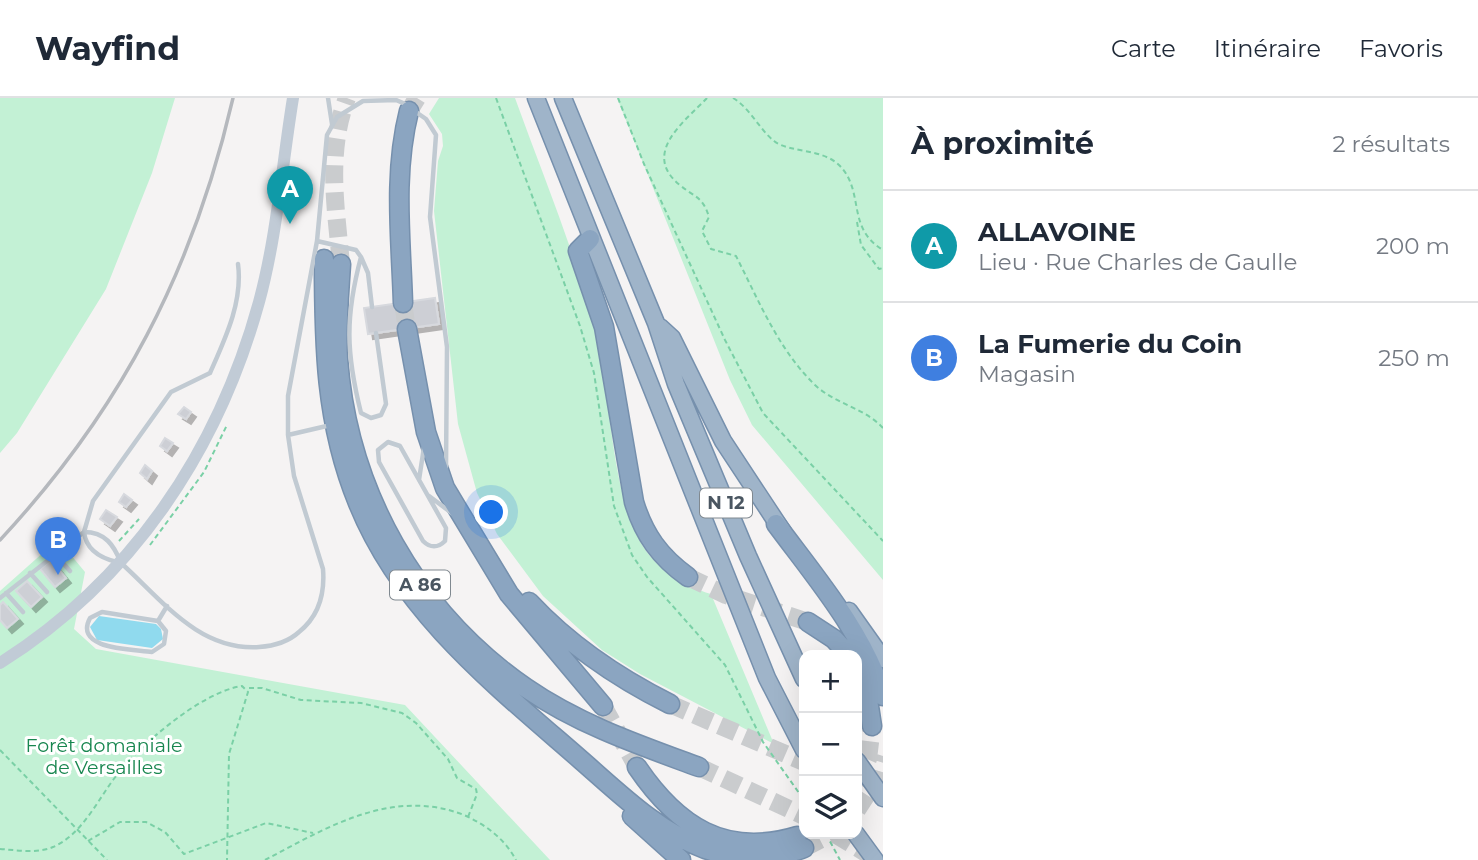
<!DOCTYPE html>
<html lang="fr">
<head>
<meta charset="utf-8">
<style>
	:root { --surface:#fff; --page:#f2f2f3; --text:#1f2937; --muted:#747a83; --line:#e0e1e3; --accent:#0f766e }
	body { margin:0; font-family:Montserrat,sans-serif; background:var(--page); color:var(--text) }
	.controls { position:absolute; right:21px; bottom:21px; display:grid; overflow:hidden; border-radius:14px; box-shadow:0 7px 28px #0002 }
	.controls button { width:63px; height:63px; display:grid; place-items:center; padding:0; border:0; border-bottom:2px solid var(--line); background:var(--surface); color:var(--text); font:35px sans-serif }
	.you { position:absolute; left:492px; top:415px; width:24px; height:24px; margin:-18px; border:5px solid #fff; border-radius:50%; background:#1a73e8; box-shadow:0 0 0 10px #1a73e833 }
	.badge { display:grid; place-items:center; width:46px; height:46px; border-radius:50%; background:var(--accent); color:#fff; font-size:23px; font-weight:700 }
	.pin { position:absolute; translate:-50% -58px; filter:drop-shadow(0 2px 4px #0008) }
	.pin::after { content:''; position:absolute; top:37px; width:24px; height:21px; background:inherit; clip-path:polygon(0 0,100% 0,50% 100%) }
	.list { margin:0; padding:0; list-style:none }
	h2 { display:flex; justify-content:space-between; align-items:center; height:91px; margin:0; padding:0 28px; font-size:30px }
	h2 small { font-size:23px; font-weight:400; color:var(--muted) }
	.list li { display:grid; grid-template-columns:46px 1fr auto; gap:21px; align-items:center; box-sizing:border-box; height:112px; padding:0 28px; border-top:2px solid var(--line) }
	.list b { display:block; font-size:26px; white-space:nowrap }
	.list p { margin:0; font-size:23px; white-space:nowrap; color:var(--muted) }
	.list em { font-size:23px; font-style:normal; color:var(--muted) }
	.icon { flex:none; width:38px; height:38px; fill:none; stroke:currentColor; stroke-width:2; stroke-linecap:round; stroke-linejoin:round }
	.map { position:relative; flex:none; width:883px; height:762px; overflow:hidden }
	header { display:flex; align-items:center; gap:42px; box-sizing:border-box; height:98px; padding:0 35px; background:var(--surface); border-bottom:2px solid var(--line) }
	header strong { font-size:33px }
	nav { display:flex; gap:38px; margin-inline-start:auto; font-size:24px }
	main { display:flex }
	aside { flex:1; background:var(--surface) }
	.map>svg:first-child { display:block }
	.green { fill:#c3f1d5 }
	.water { fill:#90daee }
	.building { fill:#cdcfd5; stroke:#d7d9de; stroke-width:2; filter:url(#shadow) }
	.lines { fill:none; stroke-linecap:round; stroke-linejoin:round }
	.motorway-tunnel { stroke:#caccce; stroke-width:18; stroke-dasharray:18 9; stroke-linecap:butt }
	.trunk-casing { stroke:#7690ad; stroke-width:19 }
	.motorway-casing { stroke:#7690ad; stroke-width:21 }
	.path { stroke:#7ad0a6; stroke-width:2; stroke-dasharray:5 3.5; stroke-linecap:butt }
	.service { stroke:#c1cad2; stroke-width:4.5 }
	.secondary { stroke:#c1cbd6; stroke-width:12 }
	.trunk { stroke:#9fb4c9; stroke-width:16 }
	.motorway { stroke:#8ba5c1; stroke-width:18 }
	.rail { stroke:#b5b8bd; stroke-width:3.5 }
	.labels { text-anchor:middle; stroke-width:6; stroke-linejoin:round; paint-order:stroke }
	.shield { fill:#fff; stroke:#808990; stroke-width:2 }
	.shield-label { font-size:18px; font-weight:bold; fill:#4a5661 }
	.park-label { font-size:19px; fill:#17864f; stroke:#fff }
</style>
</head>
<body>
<header>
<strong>Wayfind</strong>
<nav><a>Carte</a><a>Itinéraire</a><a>Favoris</a></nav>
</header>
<main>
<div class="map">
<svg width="883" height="762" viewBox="0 0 883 762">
	<defs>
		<filter id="shadow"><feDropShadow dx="5" dy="5" stdDeviation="0" flood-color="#0004"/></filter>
	</defs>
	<rect width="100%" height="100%" fill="#f5f3f3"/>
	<!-- green -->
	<path class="green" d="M0 0H175L152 75 106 191 17 335 0 355Z
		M439 0H515C542 75 573 149 594 226 613 297 607 377 640 443 654 470 684 488 711 496L774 646 640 576 602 552 543 498 497 436 477 395 458 326 434 113 438 63 443 48 442 36 429 16Z
		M617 0H883V482L752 327 730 282Z
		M61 445 85 474 74 531 96 551 405 607 550 762H0V493L45 453Z"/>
	<!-- water -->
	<path class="water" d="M99 518 156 526 161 531 163 541 152 550 97 542 90 529Z"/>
	<!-- building -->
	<path class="building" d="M435 200 439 226 368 236 364 210Z
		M184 309 191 314 186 321 178 316Z
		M165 340 173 345 167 353 160 348Z
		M145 367 152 373 147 381 140 375Z
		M124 396 132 402 126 409 119 404Z
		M106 412 117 419 110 428 100 421Z
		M51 462 66 480 55 489 40 471Z
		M27 483 42 499 31 509 16 493Z
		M3 504 18 521 7 530 0 522V507Z"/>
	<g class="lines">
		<!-- motorway-tunnel -->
		<path class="motorway-tunnel" d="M409 13 417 0
			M341 166C336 110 326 54 347 0
			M403 205 407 231
			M688 479 726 497 808 524
			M670 606 804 664
			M603 608 637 669
			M699 669 804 718
			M857 686 868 661 872 628
			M857 712 875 684 883 658
			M835 736 874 760
			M804 750 831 736"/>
		<!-- trunk casing -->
		<g class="trunk-casing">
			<path id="trunk" d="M536 0 767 580 804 652
				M563 0 656 225 676 286 748 458 804 581
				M660 229 672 240 723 343 783 434
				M849 513 883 561
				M857 663 883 700
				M856 736 875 762"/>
		</g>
		<!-- motorway casing -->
		<g class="motorway-casing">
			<path id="motorway" d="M590 141 578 153 604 229 634 404C644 437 660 459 688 479
				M324 161C324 246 325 325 358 405 402 514 495 587 581 662 619 695 657 733 705 751 736 761 773 762 804 750
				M341 166C339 198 336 229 338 261 348 393 416 514 526 590 578 626 639 647 699 669
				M403 205C401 141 393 76 409 13
				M407 231 426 334 445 390 509 496 603 608
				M776 426C816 480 862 533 883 598
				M529 504C570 548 618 580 670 606
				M808 524 834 541 849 557
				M857 570 867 595 872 628
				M637 669C677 728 725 760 797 738
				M632 718 681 762"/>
		</g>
		<!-- path -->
		<path class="path" d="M496 0 580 228 594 275 614 408 632 457 647 479 725 567 763 644 804 702
			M618 0 644 66 725 242 763 315 883 443
			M707 0C684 24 640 56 681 88 696 100 703 99 709 119L702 133 711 151 736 158C759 203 778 251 815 287 835 306 865 310 883 330
			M733 0C750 10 759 31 774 43 789 55 823 50 840 68 865 94 846 130 883 152
			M857 124 861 147 879 171 883 170
			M119 443 139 421
			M150 447 204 374 227 327
			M249 590H262L301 602 361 605 402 615 416 625 448 661 457 680 476 691 477 696 468 719
			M0 652 107 762
			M826 736 840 762
			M88 743 120 724H146L165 734 184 756 266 725 313 735
			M0 751C17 752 37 756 53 749 80 738 97 704 113 682 138 648 201 594 242 588L248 594 229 656 227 762
			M265 762C326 730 392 689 464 717 486 727 504 740 516 762"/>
		<!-- service -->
		<path class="service" d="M328 0 332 26
			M317 143 356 152 361 159
			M372 209 368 175 361 159C345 219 346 255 361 315L371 320 381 317 386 306 376 235
			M288 337 331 327
			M388 344 400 348 446 430 445 443C438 450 430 450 423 443L379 364 378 352Z
			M419 382 424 349
			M429 398 453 416
			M54 455 70 473
			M117 464C100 460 86 452 84 434 105 434 114 447 121 465 162 502 199 553 259 549 274 548 288 544 299 534 319 518 325 496 323 471L294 378 288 337V298L317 143 327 37 337 19 363 3 396 2 403 5 426 21 436 37 430 119 447 249 446 369
			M30 475 47 494
			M6 495 23 514
			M0 500 84 434 93 403 171 294 210 275C225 241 243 204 238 166
			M102 514 158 523 166 533 164 546 152 554C133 551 73 552 90 520Z
			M158 523 167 508"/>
		<!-- secondary -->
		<path class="secondary" d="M0 565C132 482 218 353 259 204 277 138 282 67 293 0"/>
		<!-- trunk -->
		<use href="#trunk" class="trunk"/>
		<!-- motorway -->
		<use href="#motorway" class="motorway"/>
		<!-- rail -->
		<path class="rail" d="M0 442C121 312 193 173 233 0"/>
	</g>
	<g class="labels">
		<!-- shield labels -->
		<g class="shield">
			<rect x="700" y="390.5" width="52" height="29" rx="5"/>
			<rect x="390" y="472.5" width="60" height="29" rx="5"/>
		</g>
		<g class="shield-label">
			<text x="726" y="411">N 12</text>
			<text x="420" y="493">A 86</text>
		</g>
		<!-- park labels -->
		<g class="park-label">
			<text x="104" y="654">Forêt domaniale<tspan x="104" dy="22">de Versailles</tspan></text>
		</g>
	</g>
</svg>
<div class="controls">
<button>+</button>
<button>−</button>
<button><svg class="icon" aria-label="layers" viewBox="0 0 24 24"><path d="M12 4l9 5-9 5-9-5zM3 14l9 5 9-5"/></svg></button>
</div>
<div class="you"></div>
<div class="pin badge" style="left:290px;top:126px;background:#0f9aa8">A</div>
<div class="pin badge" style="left:58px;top:477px;background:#3f7fe0">B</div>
</div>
<aside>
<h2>À proximité<small>2 résultats</small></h2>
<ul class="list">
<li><span class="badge" style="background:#0f9aa8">A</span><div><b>ALLAVOINE</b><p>Lieu · Rue Charles de Gaulle</p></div><em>200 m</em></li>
<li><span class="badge" style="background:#3f7fe0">B</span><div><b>La Fumerie du Coin</b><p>Magasin</p></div><em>250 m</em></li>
</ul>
</aside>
</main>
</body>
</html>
